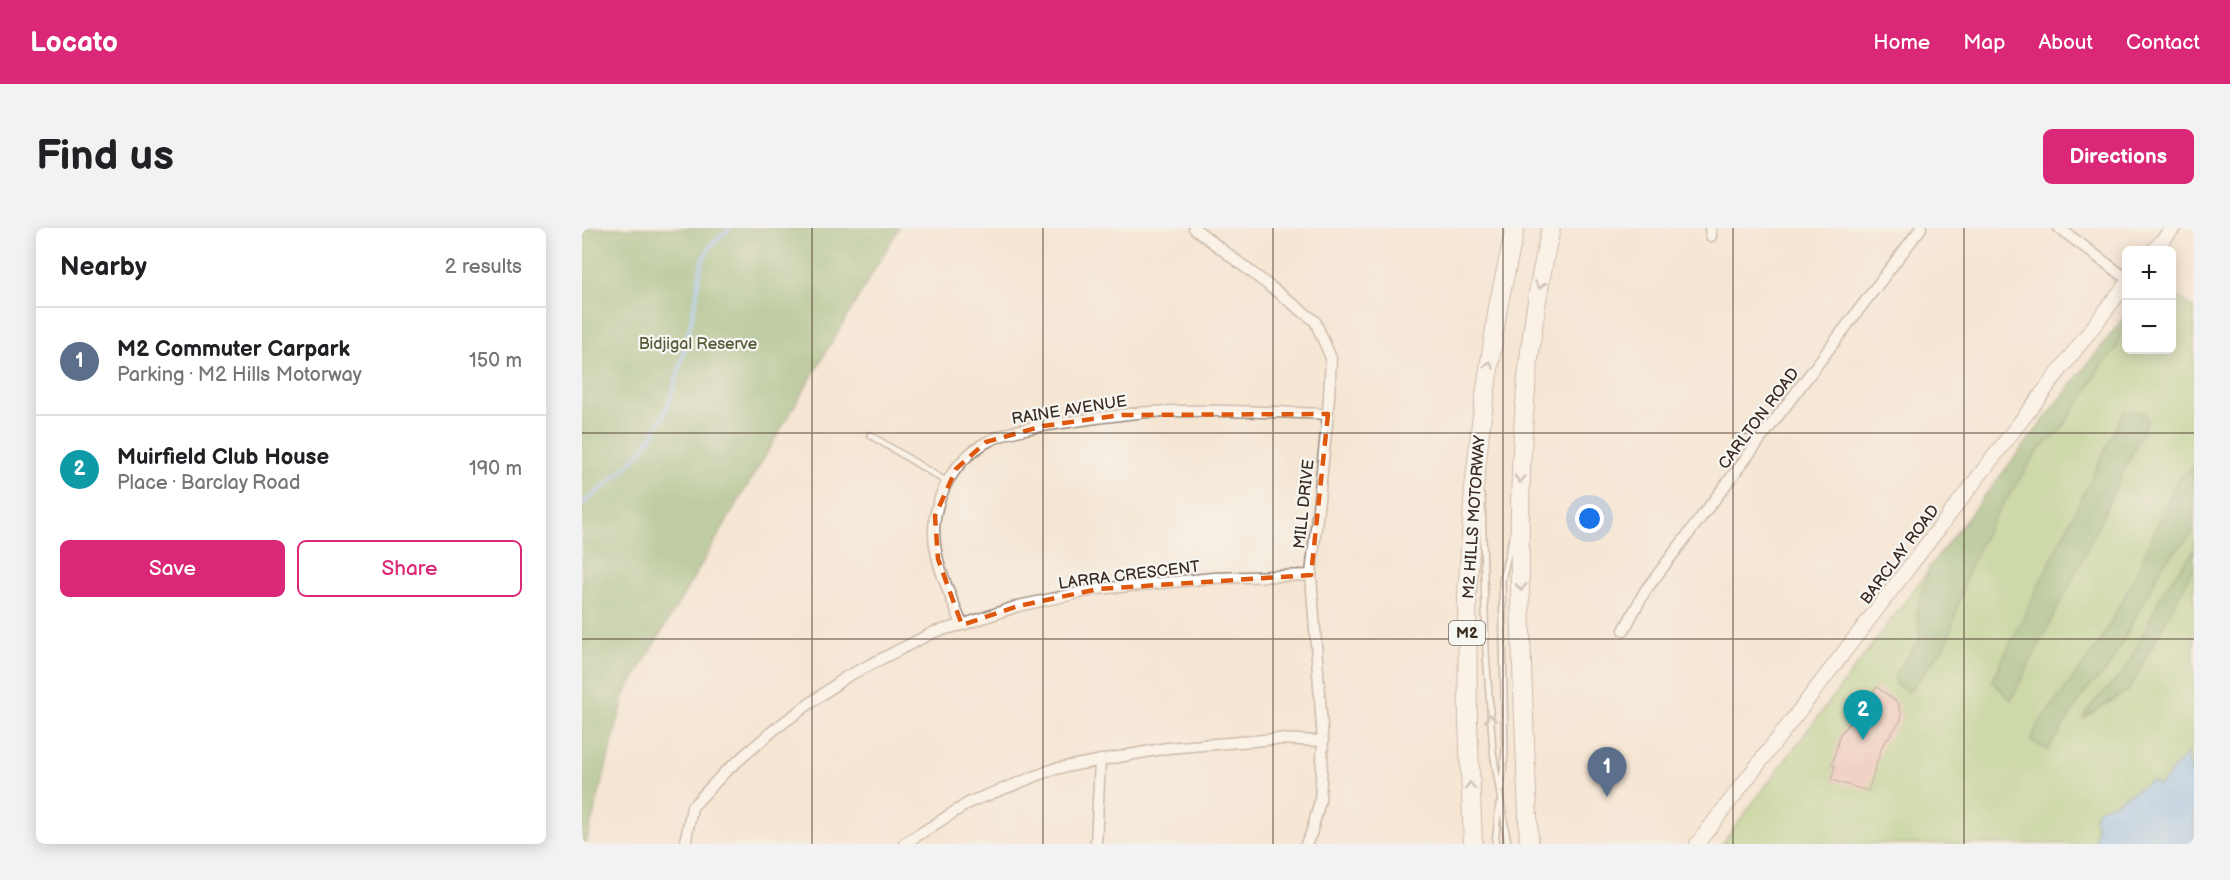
<!DOCTYPE html>
<html lang="en">
<head>
<meta charset="utf-8">
<style>
	:root { --surface:#fff; --page:#f2f2f2; --text:#202124; --muted:#757577; --line:#e0e0e0; --accent:#db2777 }
	body { margin:0; font-family:"Balsamiq Sans",sans-serif; background:var(--page); color:var(--text) }
	.controls { position:absolute; right:18px; top:18px; display:grid; overflow:hidden; border-radius:9px; box-shadow:0 3px 15px #0003 }
	.controls button { width:54px; height:54px; display:grid; place-items:center; padding:0; border:0; border-bottom:2px solid var(--line); background:var(--surface); color:var(--text); font:30px sans-serif }
	.you { position:absolute; left:1008px; top:291px; width:21px; height:21px; margin:-15px; border:4px solid #fff; border-radius:50%; background:#1a73e8; box-shadow:0 0 0 9px #1a73e833 }
	.badge { display:grid; place-items:center; width:39px; height:39px; border-radius:50%; background:var(--accent); color:#fff; font-size:20px; font-weight:700 }
	.pin { position:absolute; translate:-50% -50px; filter:drop-shadow(0 2px 3px #0008) }
	.pin::after { content:''; position:absolute; top:32px; width:21px; height:18px; background:inherit; clip-path:polygon(0 0,100% 0,50% 100%) }
	.list { margin:0; padding:0; list-style:none }
	h2 { display:flex; justify-content:space-between; align-items:center; height:78px; margin:0; padding:0 24px; font-size:26px }
	h2 small { font-size:20px; font-weight:400; color:var(--muted) }
	.list li { display:grid; grid-template-columns:39px 1fr auto; gap:18px; align-items:center; box-sizing:border-box; height:108px; padding:0 24px; border-top:2px solid var(--line) }
	.list b { display:block; font-size:22px; white-space:nowrap }
	.list p { margin:0; font-size:20px; white-space:nowrap; color:var(--muted) }
	.list em { font-size:20px; font-style:normal; color:var(--muted) }
	.actions { display:flex; gap:12px; padding:18px 24px }
	.actions a { flex:1; padding:14px 0; border:2px solid var(--accent); border-radius:9px; text-align:center; font-size:21px; color:var(--accent) }
	.actions .main { background:var(--accent); color:#fff }
	.map { position:relative; flex:none; width:1612px; height:616px; overflow:hidden; border-radius:9px }
	header { display:flex; align-items:center; gap:36px; box-sizing:border-box; height:84px; padding:0 30px; background:var(--accent); color:#fff }
	header strong { font-size:28px }
	nav { display:flex; gap:33px; margin-inline-start:auto; font-size:21px }
	.intro { display:flex; align-items:center; justify-content:space-between; box-sizing:border-box; height:144px; padding:0 36px }
	h1 { margin:0; font-size:42px }
	.button { padding:15px 27px; border-radius:9px; background:var(--accent); color:#fff; font-size:21px; font-weight:700 }
	main { display:flex; gap:36px; padding:0 36px }
	aside { flex:1; background:var(--surface); border-radius:9px; box-shadow:0 3px 15px #0003 }
	.map>svg:first-child { display:block }
	.green { fill:#9ec976; stroke:#6c7a4a; stroke-width:1.5 }
	.forest { fill:#7ead67; stroke:#5c6c42; stroke-width:1.5 }
	.water { fill:#7ebaf1; stroke:#5c7288; stroke-width:1.5 }
	.lines { fill:none; stroke-linecap:round; stroke-linejoin:round }
	.stream { stroke:#7ebaf1; stroke-width:4 }
	.building { fill:#e7b3ab }
	.lane-casing { stroke:#988879; stroke-width:8 }
	.street-casing { stroke:#988879; stroke-width:13 }
	.secondary-casing { stroke:#988879; stroke-width:16 }
	.highway-casing { stroke:#988879; stroke-width:20 }
	.lane { stroke:#fff; stroke-width:5 }
	.street { stroke:#fff; stroke-width:10 }
	.secondary { stroke:#fff; stroke-width:14 }
	.highway { stroke:#fff; stroke-width:18 }
	.oneway { stroke:#a79f9a }
	.marked { fill:none; stroke:#df570d; stroke-width:4.5; stroke-dasharray:12 8; stroke-linejoin:round }
	.grid { fill:none; stroke:#3b2a1e; stroke-width:1.5; stroke-opacity:0.55 }
	.labels { text-anchor:middle; stroke-width:4.5; stroke-linejoin:round; paint-order:stroke }
	.shield { fill:#f6f6f2; stroke:#73675e; stroke-width:1.5 }
	.shield-label { font-size:15px; font-weight:bold; fill:#3b2a1e }
	.park-label { font-size:16px; fill:#595a38; stroke:#f6f6f2 }
	.street-label { font-size:16px; fill:#3b2a1e; stroke:#f6f6f2 }
</style>
</head>
<body>
<header>
<strong>Locato</strong>
<nav><a>Home</a><a>Map</a><a>About</a><a>Contact</a></nav>
</header>
<div class="intro"><h1>Find us</h1><a class="button">Directions</a></div>
<main>
<aside>
<h2>Nearby<small>2 results</small></h2>
<ul class="list">
<li><span class="badge" style="background:#5c6f8a">1</span><div><b>M2 Commuter Carpark</b><p>Parking · M2 Hills Motorway</p></div><em>150 m</em></li>
<li><span class="badge" style="background:#0f9aa8">2</span><div><b>Muirfield Club House</b><p>Place · Barclay Road</p></div><em>190 m</em></li>
</ul>
<div class="actions"><a class="main">Save</a><a>Share</a></div>
</aside>
<div class="map">
<svg width="1612" height="616" viewBox="0 0 1612 616">
	<rect width="100%" height="100%" fill="#f6f6f2"/>
	<filter id="ink" filterUnits="userSpaceOnUse"><feTurbulence type="fractalNoise" baseFrequency=".0167" numOctaves="2"/><feDisplacementMap in="SourceGraphic" scale="12" xChannelSelector="R" yChannelSelector="G"/><feConvolveMatrix kernelMatrix="1 2 1 2 8 2 1 2 1" color-interpolation-filters="sRGB"/></filter>
	<filter id="wash" filterUnits="userSpaceOnUse"><feTurbulence type="fractalNoise" baseFrequency=".008" numOctaves="4" result="noise"/><feDisplacementMap in="SourceGraphic" scale="24" xChannelSelector="R" yChannelSelector="G"/><feGaussianBlur stdDeviation="1.35" result="paint"/><feColorMatrix in="noise" values="0 0 0 0 0 0 0 0 0 0 0 0 0 0 0 0 0 1.4 0 .05"/><feComposite in="paint" operator="in"/></filter>
	<g filter="url(#wash)">
		<rect width="100%" height="100%" fill="#f5e6d4"/>
		<!-- green -->
		<path class="green" d="M1590 64 1612 81V616H1140L1321 376 1544 87V122H1590Z"/>
		<!-- forest -->
		<path class="forest" d="M0 0H317L43 466 4 616H0Z
			M1544 87 1534 122 1517 141 1505 163 1478 203 1456 223 1408 296 1386 343 1367 409 1361 420 1327 464 1313 456V446L1338 412 1335 383 1347 339Z
			M1542 183 1561 184 1566 192 1492 348 1429 472 1410 453Z
			M1612 238V300L1609 307 1582 335 1525 442 1505 461 1466 522 1449 513 1455 498 1517 416 1552 351 1595 252Z
			M1612 322V339L1547 462 1500 491 1512 474 1544 441 1582 362Z"/>
		<!-- water -->
		<path class="water" d="M1605 525 1612 553V616H1512L1515 601 1512 590 1517 580 1530 576 1569 553 1578 557Z"/>
		<g class="lines">
			<!-- stream -->
			<path class="stream" d="M0 277C29 253 58 232 76 198 95 163 105 110 114 71 117 58 116 43 122 30 127 17 138 8 149 0"/>
		</g>
		<g id="blocks">
			<!-- building -->
			<path class="building" d="M1295 459 1316 475 1320 488 1318 494 1300 518 1286 563 1249 552 1253 538 1250 537 1258 506Z"/>
		</g>
	</g>
	<g filter="url(#ink)">
		<use href="#blocks" fill-opacity="0" stroke="#988879" stroke-width="1.5"/>
		<g class="lines">
			<!-- lane casing -->
			<g class="lane-casing">
				<path id="lane" d="M288 207 365 254
					M900 269 904 424 911 524 926 616
					M919 561 923 524 920 352 930 310
					M913 616 917 576"/>
			</g>
			<!-- street casing -->
			<g class="street-casing">
				<path id="street" d="M612 0 733 93 749 130 746 186 729 347 741 513 738 573 729 606 724 616
					M1128 0 1129 8
					M1477 0 1544 50
					M380 397C369 368 351 333 352 301 353 267 373 232 403 215 428 201 459 198 487 194 514 190 541 186 568 184 627 181 687 184 746 186
					M1042 402 1063 363 1339 0
					M103 616 110 579 143 544 193 501 264 449 352 404 380 397 436 378 516 361 632 350 729 347
					M322 616 388 574 472 541 585 520 694 511 741 513
					M514 616 518 532"/>
			</g>
			<!-- secondary casing -->
			<g class="secondary-casing">
				<path id="secondary" d="M1572 22 1591 0
					M1115 616 1544 56"/>
			</g>
			<!-- highway casing -->
			<g class="highway-casing">
				<path id="highway" d="M891 616 886 494 885 367 892 261 899 195 916 79 933 0
					M947 616C940 411 922 202 969 0"/>
			</g>
			<!-- lane -->
			<use href="#lane" class="lane"/>
			<!-- street -->
			<use href="#street" class="street"/>
			<!-- secondary -->
			<use href="#secondary" class="secondary"/>
			<!-- highway -->
			<use href="#highway" class="highway"/>
		</g>
		<!-- one-way arrows -->
		<defs><path id="oneway-chevron" d="M-2-3.5L2.5 0L-2 3.5" fill="none" stroke-width="1.6" stroke-linecap="round" stroke-linejoin="round" transform="scale(1.5)"/></defs>
		<g class="oneway">
			<use href="#oneway-chevron" transform="translate(958 57) rotate(99)"/>
			<use href="#oneway-chevron" transform="translate(907 137) rotate(-81)"/>
			<use href="#oneway-chevron" transform="translate(938 251) rotate(92)"/>
			<use href="#oneway-chevron" transform="translate(939 359) rotate(89)"/>
			<use href="#oneway-chevron" transform="translate(908 490) rotate(-94)"/>
			<use href="#oneway-chevron" transform="translate(888 558) rotate(-92)"/>
		</g>
	</g>
	<!-- marked area -->
	<path d="M0 0H1612V616H0ZM746 186 729 347 516 361 436 378 380 397 356 331 353 288 374 241 404 214 461 198 539 187Z" fill="#f5e6d4" fill-opacity=".55" fill-rule="evenodd"/>
	<path class="marked" d="M746 186 729 347 516 361 436 378 380 397 356 331 353 288 374 241 404 214 461 198 539 187Z"/>
	<!-- grid -->
	<path class="grid" d="M230 0V616M461 0V616M691 0V616M921 0V616M1151 0V616M1382 0V616M0 205H1612M0 411H1612"/>
	<g class="labels">
		<!-- shield labels -->
		<rect class="shield" x="867" y="393" width="36" height="24" rx="4.5"/>
		<g class="shield-label">
			<text x="885" y="410">M2</text>
		</g>
		<!-- park labels -->
		<g class="park-label">
			<text x="116" y="121">Bidjigal Reserve</text>
		</g>
		<!-- street labels -->
		<g class="street-label">
			<text transform="translate(487 181) rotate(-9)" y="6">RAINE AVENUE</text>
			<text transform="translate(1176 190) rotate(-53)" y="6">CARLTON ROAD</text>
			<text transform="translate(721 276) rotate(-84)" y="6">MILL DRIVE</text>
			<text transform="translate(891 289) rotate(-86)" y="6">M2 HILLS MOTORWAY</text>
			<text transform="translate(1317 326) rotate(-53)" y="6">BARCLAY ROAD</text>
			<text transform="translate(547 346) rotate(-7)" y="6">LARRA CRESCENT</text>
		</g>
	</g>
</svg>
<div class="controls">
<button>+</button>
<button>−</button>
</div>
<div class="you"></div>
<div class="pin badge" style="left:1025px;top:569px;background:#5c6f8a">1</div>
<div class="pin badge" style="left:1281px;top:512px;background:#0f9aa8">2</div>
</div>
</main>
</body>
</html>
